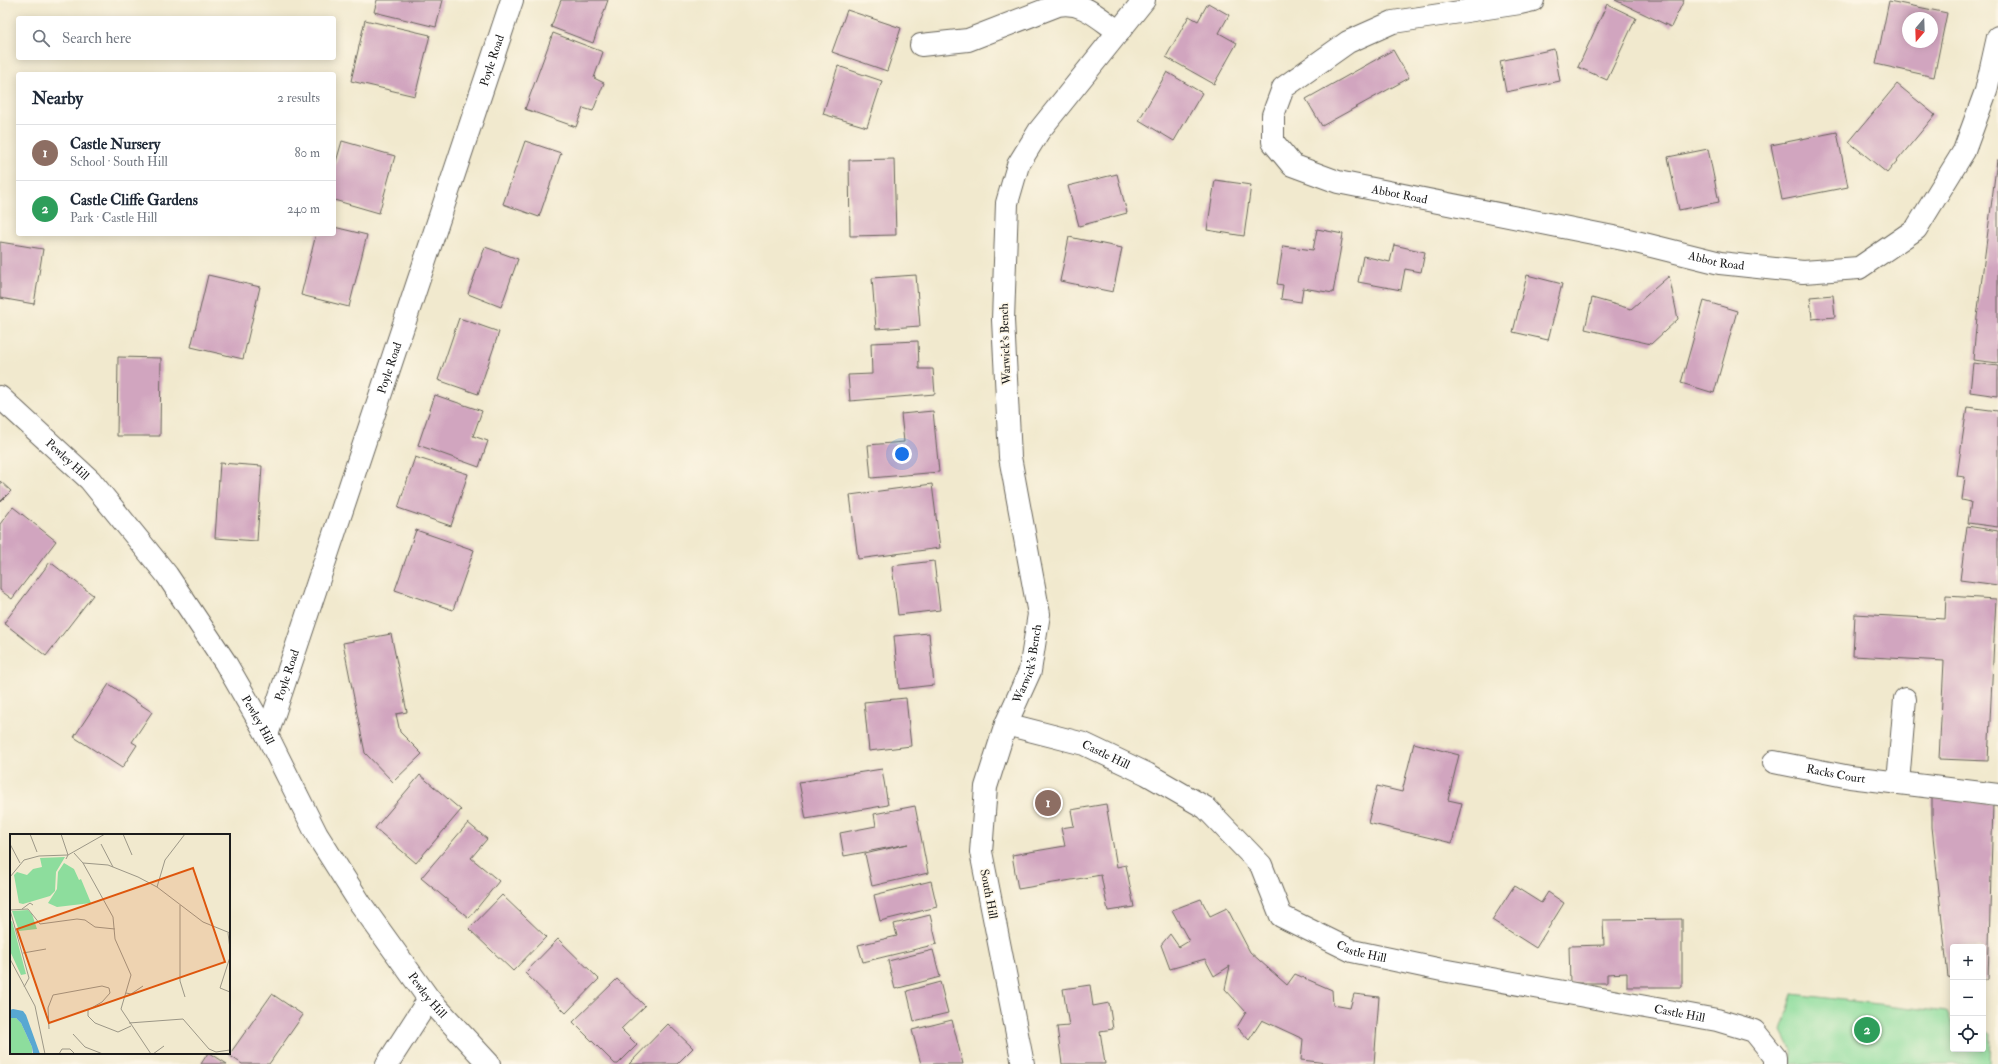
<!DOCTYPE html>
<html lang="en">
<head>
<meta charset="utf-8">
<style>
	:root { --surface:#fff; --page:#f2f2f3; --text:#1f2937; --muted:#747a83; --line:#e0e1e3; --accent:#1a73e8 }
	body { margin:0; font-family:"IM FELL Double Pica",serif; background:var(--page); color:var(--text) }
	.controls { position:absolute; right:12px; bottom:12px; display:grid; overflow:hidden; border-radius:4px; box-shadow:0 2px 10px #0003 }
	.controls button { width:36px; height:36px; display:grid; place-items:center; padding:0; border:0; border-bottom:1px solid var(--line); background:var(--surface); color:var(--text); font:20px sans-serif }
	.compass { position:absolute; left:1902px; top:12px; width:36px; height:36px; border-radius:50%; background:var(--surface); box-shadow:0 2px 10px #0003; rotate:199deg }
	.you { position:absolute; left:902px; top:454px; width:14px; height:14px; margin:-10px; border:3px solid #fff; border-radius:50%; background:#1a73e8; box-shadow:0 0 0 6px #1a73e833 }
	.badge { display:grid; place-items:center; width:26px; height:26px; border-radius:50%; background:var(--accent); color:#fff; font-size:13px; font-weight:700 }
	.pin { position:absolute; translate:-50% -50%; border:2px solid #fff; box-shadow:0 1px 4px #0006 }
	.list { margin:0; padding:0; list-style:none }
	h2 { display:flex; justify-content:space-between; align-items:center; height:52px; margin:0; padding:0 16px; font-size:17px }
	h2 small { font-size:13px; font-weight:400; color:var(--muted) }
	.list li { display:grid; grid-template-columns:26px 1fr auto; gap:12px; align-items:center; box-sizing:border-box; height:56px; padding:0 16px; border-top:1px solid var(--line) }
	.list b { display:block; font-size:15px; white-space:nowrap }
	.list p { margin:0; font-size:13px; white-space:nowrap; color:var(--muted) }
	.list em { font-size:13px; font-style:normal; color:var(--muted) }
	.icon { flex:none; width:22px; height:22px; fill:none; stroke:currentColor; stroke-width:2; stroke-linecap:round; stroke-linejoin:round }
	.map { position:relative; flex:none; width:1998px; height:1064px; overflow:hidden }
	.search { position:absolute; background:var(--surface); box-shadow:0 2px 10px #0003; left:16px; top:16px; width:320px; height:44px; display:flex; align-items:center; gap:10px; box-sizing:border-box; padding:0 14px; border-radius:4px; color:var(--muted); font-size:15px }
	.panel { position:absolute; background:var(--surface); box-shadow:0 2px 10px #0003; left:16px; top:72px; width:320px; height:164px; border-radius:4px }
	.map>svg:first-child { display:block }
	.green { fill:#8ddd9d; stroke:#547c5c }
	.building { fill:#d1a5bf; fill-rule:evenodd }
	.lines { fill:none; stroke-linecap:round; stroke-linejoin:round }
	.minor-casing { stroke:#67645a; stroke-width:24 }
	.minor { stroke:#fff; stroke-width:22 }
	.labels { text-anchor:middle; stroke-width:3; stroke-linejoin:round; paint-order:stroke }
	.street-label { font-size:12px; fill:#1c1c1c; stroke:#fcf5e5 }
	.inset-road { fill:none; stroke:#9c9787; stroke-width:1 }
	.view { fill:#de560d; fill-opacity:0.15; stroke:#de560d; stroke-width:2 }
	.inset-edge { fill:none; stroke:#1c1c1c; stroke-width:2 }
</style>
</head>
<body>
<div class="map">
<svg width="1998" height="1064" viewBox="0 0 1998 1064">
	<rect width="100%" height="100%" fill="#fcf5e5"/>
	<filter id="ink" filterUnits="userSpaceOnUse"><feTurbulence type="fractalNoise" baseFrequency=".025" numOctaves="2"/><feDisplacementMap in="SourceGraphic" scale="8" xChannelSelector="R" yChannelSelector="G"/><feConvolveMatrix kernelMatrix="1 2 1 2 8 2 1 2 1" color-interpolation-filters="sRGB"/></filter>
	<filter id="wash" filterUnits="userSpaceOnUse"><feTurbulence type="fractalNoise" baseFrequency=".012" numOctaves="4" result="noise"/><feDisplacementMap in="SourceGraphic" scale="16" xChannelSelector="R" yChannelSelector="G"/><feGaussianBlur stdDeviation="0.9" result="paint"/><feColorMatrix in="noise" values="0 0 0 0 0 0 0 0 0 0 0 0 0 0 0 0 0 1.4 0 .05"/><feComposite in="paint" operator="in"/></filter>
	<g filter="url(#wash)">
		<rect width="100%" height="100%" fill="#f1e9ce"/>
		<!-- green -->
		<path class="green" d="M1793 994 1946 1012 1953 1029V1049H1983V1033H1991L1990 1064H1791V1051L1781 1031Z"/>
		<g id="blocks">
			<!-- building -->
			<path class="building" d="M377 0H443L436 27 374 12Z
				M561 0H608L593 43 551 27Z
				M1615 0H1684L1671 27Z
				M1889 1 1947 13 1934 77 1876 64ZM1908 18H1932V42H1908Z
				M1208 3 1229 15 1219 33 1237 43 1214 84 1166 57 1189 16 1198 21Z
				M1607 4 1636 18 1607 80 1578 67Z
				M847 10 901 28 887 71 832 52Z
				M365 20 430 35 415 96 351 81Z
				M553 33 603 52 594 78 604 83 593 111 583 108 576 127 525 109Z
				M1554 49 1560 81 1506 92 1500 61Z
				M1393 50 1409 78 1322 126 1306 99Z
				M838 66 882 81 867 127 823 114Z
				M1167 72 1202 93 1174 141 1139 120Z
				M1897 84 1935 115 1887 173 1849 142Z
				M1837 132 1848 187 1782 200 1771 145Z
				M342 141 395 156 379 213 334 200V169Z
				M525 141 561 153 539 217 503 204Z
				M1708 149 1719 202 1679 210 1668 157Z
				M894 159 896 235 850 236 849 160Z
				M1997 160H1998V363L1973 360 1977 317Z
				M1117 174 1127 213 1079 226 1068 186Z
				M1215 180 1251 185 1244 236 1207 230Z
				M334 227 367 235 349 307 301 295 316 234H334Z
				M1317 229 1343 234 1333 293 1303 288 1301 302 1281 299 1283 285 1277 284 1283 246 1313 250Z
				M1069 237 1122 248 1113 292 1060 281Z
				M0 242 43 249 34 304 0 298Z
				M1394 245 1425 252 1421 272 1405 269 1401 290 1358 282 1363 256 1390 262Z
				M485 247 518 259 501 307 468 294Z
				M208 275 260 287 243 359 191 347Z
				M916 275 920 326 876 329 872 278Z
				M1527 275 1562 284 1548 340 1513 332Z
				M1669 276 1678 319 1651 344 1585 329 1592 298 1631 309Z
				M1833 295 1835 317 1812 319 1810 297Z
				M1704 301 1737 311 1714 393 1681 383Z
				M459 318 499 332 478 394 438 380Z
				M918 341 919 369H933L935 394 850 401 848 375 872 374 871 343Z
				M118 357 161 358 160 436H117Z
				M1973 363 1998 366V396L1970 392Z
				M435 395 482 411 473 436 488 441 479 467 418 445Z
				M1967 407 1998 411V527L1968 523 1971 502 1962 500 1965 477 1957 476Z
				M933 411 939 472 871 478 868 445 904 442 901 414Z
				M415 457 468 474 451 526 398 508Z
				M220 463 262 466 257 541 215 538Z
				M0 481 11 491 0 502Z
				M932 484 940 548 858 559 850 495Z
				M13 507 56 541 12 599 0 590V524Z
				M1967 526 1998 531V585L1960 580Z
				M416 530 474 550 453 610 395 590Z
				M934 561 940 610 898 615 892 566Z
				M50 562 93 595 46 656 4 623Z
				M1946 596 1996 599 1988 761 1939 759 1944 661 1853 656 1855 614 1945 619Z
				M929 633 934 685 899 689 894 636Z
				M391 634 407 712 396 714 400 732 422 754 393 782 365 753 343 643Z
				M109 684 152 712 132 742 137 745 122 768 74 737Z
				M906 698 911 746 869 751 864 702Z
				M1414 743 1459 755 1448 800 1462 803 1452 843 1368 823 1377 786 1402 792Z
				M882 769 888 805 806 819 799 782Z
				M420 775 461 810 416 863 375 828Z
				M1932 798 1993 804 1988 980H1983V947H1953V978L1948 977 1932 827Z
				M1106 804 1117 867 1126 865 1134 907 1108 911 1101 875 1018 889 1012 855 1065 846 1061 828 1074 826 1071 810Z
				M915 806 928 873 872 886 865 854 908 844 844 856 840 833 876 826 874 814Z
				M468 823 487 839 471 858 499 881 469 918 421 878Z
				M931 881 937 907 880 921 874 895Z
				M1514 886 1541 903 1548 892 1564 903 1536 948 1492 920Z
				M502 895 546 937 513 971 469 929Z
				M1201 899 1210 916 1227 908 1250 952 1287 985 1295 974 1332 990 1333 1005 1350 1008 1354 994 1379 997 1374 1064H1337L1301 1060 1303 1039 1262 1020 1249 1040 1237 1027 1246 1012 1225 989 1230 966 1214 976 1205 959 1170 969 1161 945 1170 934 1179 947 1189 941 1172 910Z
				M930 915 937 944 863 962 858 945 897 936 894 924Z
				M1682 919V987H1627V973L1607 974V983H1570L1569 946 1604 945 1603 920Z
				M558 939 599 979 566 1013 525 973Z
				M933 950 940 977 895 989 888 961Z
				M617 979 645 1006 621 1029 637 1045 618 1064H615L573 1022Z
				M940 982 948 1013 914 1021 907 991Z
				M1090 985 1093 1006 1109 1003 1113 1029 1100 1031 1105 1064H1062L1057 1027 1069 1026 1063 989Z
				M272 994 303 1015 269 1064H242L229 1055Z
				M952 1020 963 1064H921L912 1030Z
				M668 1024 693 1048 677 1064H629Z
				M208 1053H210L227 1064H201Z"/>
		</g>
	</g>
	<g filter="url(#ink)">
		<use href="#blocks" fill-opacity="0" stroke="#67645a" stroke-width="1"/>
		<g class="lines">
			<!-- minor casing -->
			<g class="minor-casing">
				<g id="minor">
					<path id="s1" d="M1533 0 1520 3 1393 22 1348 42 1283 88 1273 115V142L1292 165 1338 182 1628 240 1720 263 1803 272 1859 268 1916 229 1964 151 1986 91 1998 37"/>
					<path d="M921 45 968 40 1058 5C1082 0 1100 19 1119 32"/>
					<path id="s2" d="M0 397 90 480 167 575 225 662 267 735 317 835 360 903 429 999 489 1064"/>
					<path id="s3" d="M1006 724 1084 744 1147 774 1206 808 1261 865 1281 916 1352 951 1442 970 1717 1020 1754 1031 1775 1057V1064"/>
					<path id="s4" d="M267 735 512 0"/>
					<path id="s5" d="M1774 762 1850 777 1998 795"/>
					<path d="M1898 783 1905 699"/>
					<path d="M387 1064 429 999"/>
					<path id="s6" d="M1023 1064 981 852 986 787 1006 724 1030 671 1039 614 1010 457 1003 320 1007 203 1018 165 1039 131 1144 0"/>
				</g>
			</g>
			<!-- minor -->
			<use href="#minor" class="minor"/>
		</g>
	</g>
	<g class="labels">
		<!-- street labels -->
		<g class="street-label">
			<text dy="4" stroke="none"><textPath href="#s4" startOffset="711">Poyle Road</textPath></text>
			<text dy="4" stroke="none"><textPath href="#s1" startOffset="468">Abbot Road</textPath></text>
			<text dy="4" stroke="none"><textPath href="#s1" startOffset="792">Abbot Road</textPath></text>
			<text transform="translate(1005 344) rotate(-92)" y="4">Warwick's Bench</text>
			<text dy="4" stroke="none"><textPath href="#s4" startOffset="387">Poyle Road</textPath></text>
			<text dy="4" stroke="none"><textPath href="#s2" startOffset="92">Pewley Hill</textPath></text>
			<text dy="4" stroke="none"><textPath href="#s6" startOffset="412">Warwick's Bench</textPath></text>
			<text dy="4" stroke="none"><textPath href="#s4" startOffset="63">Poyle Road</textPath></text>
			<text dy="4" stroke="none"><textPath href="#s2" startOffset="416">Pewley Hill</textPath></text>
			<text dy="4" stroke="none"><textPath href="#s3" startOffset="105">Castle Hill</textPath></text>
			<text dy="4" stroke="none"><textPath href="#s5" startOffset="63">Racks Court</textPath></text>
			<text transform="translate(989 894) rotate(79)" y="4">South Hill</text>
			<text dy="4" stroke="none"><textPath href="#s3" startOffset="441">Castle Hill</textPath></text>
			<text dy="4" stroke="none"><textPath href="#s2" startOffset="740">Pewley Hill</textPath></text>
			<text dy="4" stroke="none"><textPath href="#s3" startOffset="765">Castle Hill</textPath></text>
		</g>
	</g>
	<!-- overview -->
	<g transform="translate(10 834)">
		<rect width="220" height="220" fill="#f1e9ce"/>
		<path d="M55 23 46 38 45 57 40 62 13 70 9 69 4 41 7 38 17 41 23 35 32 33 30 24ZM54 29 64 35 69 46 71 45 81 69 47 73 38 69 47 55 48 38ZM18 76 22 80 27 95 9 97 2 77ZM2 87 16 140 11 141 0 117V88ZM0 184H6L11 189 22 213V220H0Z" fill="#8ddd9d"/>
		<path d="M3 175 13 177 16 181 30 220H23L22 213 11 189 6 184H0V176Z" fill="#58a8d2"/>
		<path class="inset-road" d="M20 0 27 18M51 0 58 21 56 25M113 0 122 21M0 10 10 29M91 10 103 33M64 19 73 29 103 83 105 105 121 141 111 175 141 220M73 29 98 31 128 43 147 53 193 88 220 99M0 43 14 26 29 22 58 21 95 0M147 53 155 26 175 0M170 71V147L175 163M12 75 20 69 23 71M0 76 18 75 30 90 67 85 75 86 85 93 105 95M0 76 19 144 14 153M218 99 220 115M13 119 36 115M220 123 210 154 220 158M0 125 25 172 35 220M116 159 121 160 133 152M119 189 173 185 199 215 206 218 220 216M39 195 38 174 43 161 92 152 99 154 100 159 92 168 78 176V182L85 189 108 198 121 192M63 200 75 213 93 220M49 220 52 215H60L65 220M143 220 154 212"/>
		<path class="view" d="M183 34 215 128 39 189 7 95Z"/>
		<rect width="220" height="220" class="inset-edge"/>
	</g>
</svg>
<div class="controls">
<button>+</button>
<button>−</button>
<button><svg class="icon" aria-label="locate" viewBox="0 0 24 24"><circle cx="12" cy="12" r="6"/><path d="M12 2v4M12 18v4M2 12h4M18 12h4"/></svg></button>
</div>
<svg class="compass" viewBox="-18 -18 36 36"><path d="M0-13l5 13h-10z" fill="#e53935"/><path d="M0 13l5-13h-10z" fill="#747a83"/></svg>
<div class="you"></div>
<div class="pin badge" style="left:1048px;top:803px;background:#8d6e63">1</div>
<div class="pin badge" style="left:1867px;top:1030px;background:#2e9e5b">2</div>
<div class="search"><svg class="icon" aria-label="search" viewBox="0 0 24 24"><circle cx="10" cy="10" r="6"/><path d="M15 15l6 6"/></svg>Search here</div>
<section class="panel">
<h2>Nearby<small>2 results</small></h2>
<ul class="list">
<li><span class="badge" style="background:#8d6e63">1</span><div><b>Castle Nursery</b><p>School · South Hill</p></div><em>80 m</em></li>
<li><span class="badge" style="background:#2e9e5b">2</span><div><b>Castle Cliffe Gardens</b><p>Park · Castle Hill</p></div><em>240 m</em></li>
</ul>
</section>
</div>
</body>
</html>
